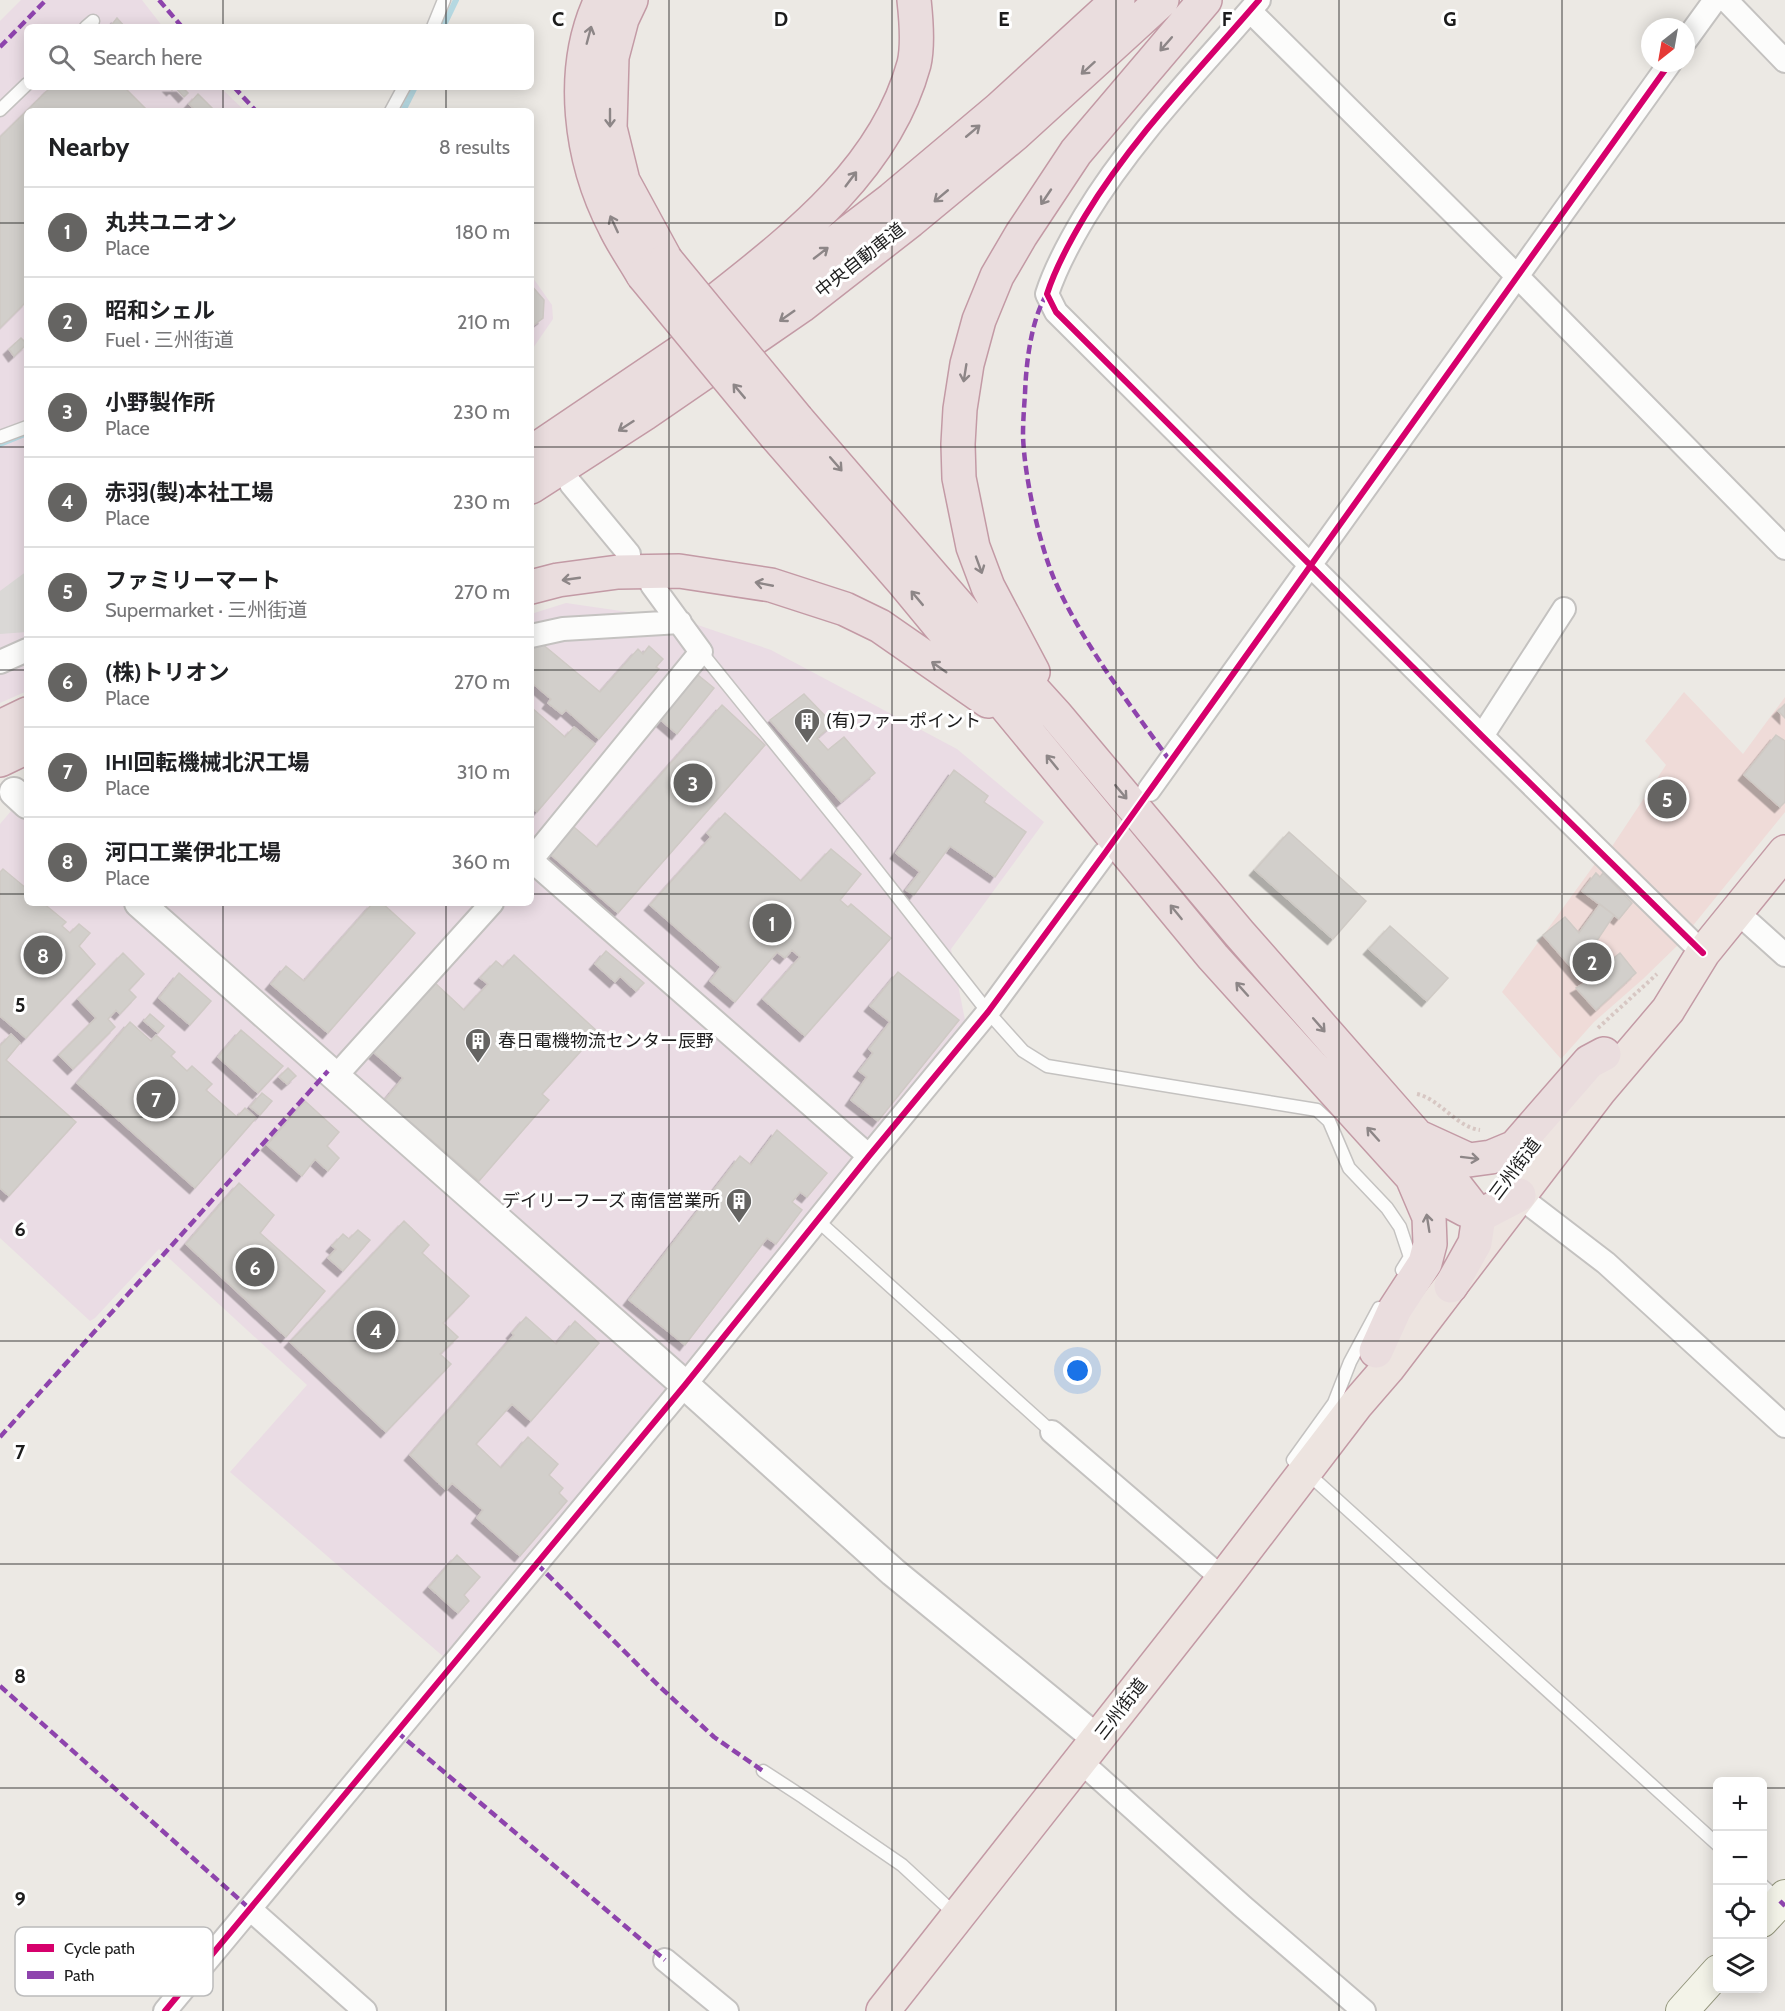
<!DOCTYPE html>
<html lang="en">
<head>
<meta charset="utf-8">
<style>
	:root { --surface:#fff; --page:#f6f6f6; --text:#202124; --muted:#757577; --line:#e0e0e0; --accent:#656462 }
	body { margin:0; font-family:Cabin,"Noto Sans JP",sans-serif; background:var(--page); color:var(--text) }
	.controls { position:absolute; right:18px; bottom:18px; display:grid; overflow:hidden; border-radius:9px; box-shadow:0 3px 15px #0003 }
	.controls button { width:54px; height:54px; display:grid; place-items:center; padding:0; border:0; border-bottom:2px solid var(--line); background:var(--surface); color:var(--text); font:30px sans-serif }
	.compass { position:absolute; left:1641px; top:18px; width:54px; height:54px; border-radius:50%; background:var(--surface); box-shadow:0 3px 15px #0003; rotate:211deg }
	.you { position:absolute; left:1078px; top:1371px; width:21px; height:21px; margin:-15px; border:4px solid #fff; border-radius:50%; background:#1a73e8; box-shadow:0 0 0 9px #1a73e833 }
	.badge { display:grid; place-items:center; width:39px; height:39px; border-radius:50%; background:var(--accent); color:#fff; font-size:20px; font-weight:700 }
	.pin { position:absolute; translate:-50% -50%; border:3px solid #fff; box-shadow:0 2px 6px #0006 }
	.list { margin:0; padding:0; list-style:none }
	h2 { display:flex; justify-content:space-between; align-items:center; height:78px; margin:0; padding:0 24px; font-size:26px }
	h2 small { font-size:20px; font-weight:400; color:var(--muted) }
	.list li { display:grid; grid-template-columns:39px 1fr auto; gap:18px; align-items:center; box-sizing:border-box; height:90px; padding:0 24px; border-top:2px solid var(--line) }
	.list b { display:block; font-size:22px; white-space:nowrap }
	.list p { margin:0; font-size:20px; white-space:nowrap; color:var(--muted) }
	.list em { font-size:20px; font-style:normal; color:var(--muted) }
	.icon { flex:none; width:33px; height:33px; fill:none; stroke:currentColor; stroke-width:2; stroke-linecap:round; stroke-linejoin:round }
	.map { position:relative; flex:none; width:1785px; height:2011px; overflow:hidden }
	.search { position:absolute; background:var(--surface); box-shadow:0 3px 15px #0003; left:24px; top:24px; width:510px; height:66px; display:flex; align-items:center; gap:15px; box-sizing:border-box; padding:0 21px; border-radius:9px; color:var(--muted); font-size:22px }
	.panel { position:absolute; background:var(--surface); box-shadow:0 3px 15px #0003; left:24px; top:108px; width:510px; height:798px; border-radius:9px }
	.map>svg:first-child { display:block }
	.commercial { fill:#efdbd8 }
	.industrial { fill:#eadce4 }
	.parking { fill:#dad8d6 }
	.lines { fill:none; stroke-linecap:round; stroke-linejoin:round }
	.stream { stroke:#b5d8e1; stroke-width:6 }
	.building { fill:#d2cfcb; stroke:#cfcac5; stroke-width:1.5; filter:url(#shadow) }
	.service-casing { stroke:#c4c2c0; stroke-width:15 }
	.minor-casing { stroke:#c4c2c0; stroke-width:26 }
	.tertiary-casing { stroke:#c4c2c0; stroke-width:32 }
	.secondary-casing { stroke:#93957c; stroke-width:34 }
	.trunk-casing { stroke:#c39aa5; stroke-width:36 }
	.motorway-casing { stroke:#c39aa5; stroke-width:36 }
	.path { stroke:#d7c7c3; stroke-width:4; stroke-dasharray:3 3; stroke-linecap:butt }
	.service { stroke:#fcfcfb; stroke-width:12 }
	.minor { stroke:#fcfcfb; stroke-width:22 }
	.tertiary { stroke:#fcfcfb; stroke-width:28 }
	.secondary { stroke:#f3f3e8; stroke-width:32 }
	.trunk { stroke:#ede4e0; stroke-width:33 }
	.motorway { stroke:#eaddde; stroke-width:33 }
	.motorway-bridge-casing { stroke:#c39aa5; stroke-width:36; stroke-linecap:butt }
	.motorway-bridge { stroke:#eaddde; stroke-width:33 }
	.quiet { stroke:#8e44ad; stroke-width:4.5; stroke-dasharray:9 4.5; stroke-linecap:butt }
	.cycleway-casing { stroke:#fff; stroke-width:10 }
	.cycleway { stroke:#d6006c; stroke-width:6 }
	.oneway { stroke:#8d8687 }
	.grid { fill:none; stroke:#1c1c1c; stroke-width:1.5; stroke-opacity:0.55 }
	.labels { text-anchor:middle; stroke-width:6; stroke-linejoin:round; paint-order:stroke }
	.street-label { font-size:18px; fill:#1c1c1c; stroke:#fff }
	.poi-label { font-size:18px; fill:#1c1c1c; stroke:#fff; text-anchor:start }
	.key { fill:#fff; stroke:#bbb; stroke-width:1.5 }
	.key-label { font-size:16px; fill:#1c1c1c }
	.grid-label { font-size:20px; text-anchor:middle; font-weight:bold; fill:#1c1c1c; stroke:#fff; stroke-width:6; stroke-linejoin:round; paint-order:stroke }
</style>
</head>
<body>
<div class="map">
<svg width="1785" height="2011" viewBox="0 0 1785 2011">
	<defs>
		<filter id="shadow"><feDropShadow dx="-5.5" dy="5.5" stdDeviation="0" flood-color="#0004"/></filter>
	</defs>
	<rect width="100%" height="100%" fill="#ece9e4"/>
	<!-- commercial -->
	<path class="commercial" d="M1684 692 1743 754 1785 697V812L1691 928 1607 854 1666 765 1645 741Z
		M1597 861 1679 944 1643 979 1594 1022 1561 1059 1502 992Z"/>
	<!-- industrial -->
	<path class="industrial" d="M21 0H142L163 27H27V87H220L245 111H27V691L0 703V21Z
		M531 275 552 305 553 319 531 351Z
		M566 603 683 620 771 650 957 749 1044 822 951 949 965 1020 706 1345 445 1658 230 1472 307 1385 159 1249 95 1318 90 1321 0 1238V824L11 811 27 804V903H531V614Z"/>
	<!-- parking -->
	<path class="parking" d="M27 571V632L0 634V591Z"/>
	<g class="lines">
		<!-- stream -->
		<path class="stream" d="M443 27 456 0
			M403 111 415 87
			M0 444 27 433"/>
	</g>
	<!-- building -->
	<path class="building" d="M117 18 125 27H110Z
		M51 87H124L148 111H27V301L0 328V137Z
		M169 87H182L188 93 184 97 175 87 172 90Z
		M198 94 215 111H196L189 104Z
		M531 285 544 300 543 318 531 327Z
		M21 338 27 344 14 356 9 349Z
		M541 643 600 692 638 649 643 654 649 646 663 659 656 667 659 669 599 739 566 710 562 714 548 703 551 699 531 682V646Z
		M693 671 714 688 677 734 656 716Z
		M804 694 833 724 817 738 828 750 844 737 875 773 841 802 770 720Z
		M1785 704V718L1778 711Z
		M722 705 765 745 618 913 543 848 567 821 597 847Z
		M531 707 565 737 574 727 595 744 537 812 531 807Z
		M1776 735 1785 741V802L1780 807 1744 775Z
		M954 770 988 796 984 802 1026 832 995 877 950 846 914 895 906 890 920 872 896 853Z
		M725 813 801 881 831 849 861 874 840 900 848 907 851 904 891 938 805 1036 763 999 800 957 792 950 785 958 777 952 735 1002 710 981 721 967 650 905 711 837 707 833Z
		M1289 832 1366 901 1333 939 1255 870Z
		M3 869 27 889V903H43L66 922 62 926 70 933 79 924 90 933 79 946 95 964 26 1038 0 1016V872Z
		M1596 873 1600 877 1603 873 1632 903 1619 919 1582 891Z
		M373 903H382L415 933 328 1033 271 984 286 966 304 981Z
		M1600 904 1614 915 1592 948 1606 964 1620 953 1636 973 1596 1010 1576 988 1585 983 1543 935 1565 917 1579 933Z
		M1390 926 1448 978 1427 1001 1369 949Z
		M606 951 644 983 636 991 620 976 615 982 595 964Z
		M123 953 144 974 129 990 136 997 120 1014 116 1010 108 1019 115 1027 73 1069 59 1055 96 1018 78 999Z
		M514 955 598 1032 542 1094 549 1100 479 1181 385 1100 403 1078 372 1051 433 981 464 1010 488 984 480 978 496 961 503 967Z
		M898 972 959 1020 878 1121 851 1100 867 1077 859 1071 873 1053 869 1049 890 1022 870 1006Z
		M179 973 211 1001 190 1025 159 998Z
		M150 1014 164 1026 158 1033 144 1021Z
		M130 1022 151 1041 156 1035 175 1052 171 1056 187 1071 192 1066 212 1084 206 1090 237 1117 245 1108 256 1118 195 1188 77 1083Z
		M241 1030 283 1066 258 1093 218 1057Z
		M11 1034 20 1043 6 1060 76 1122 9 1196 0 1188V1046Z
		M288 1068 296 1076 287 1084 279 1077Z
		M262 1093 272 1101 260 1115 250 1107Z
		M305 1101 339 1132 327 1146 339 1158 328 1171 315 1159 302 1176 267 1145Z
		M777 1130 827 1173 807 1197 800 1192 792 1202 802 1210 776 1244 767 1238 685 1345 629 1300 740 1156 751 1165Z
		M239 1183 274 1215 260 1233 325 1291 286 1337 186 1244Z
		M404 1221 429 1245 422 1253 469 1296 443 1323 458 1337 440 1354 451 1364 386 1432 290 1342Z
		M358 1230 370 1240 343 1271 328 1258 336 1249 332 1246 343 1234 349 1239Z
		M526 1317 556 1344 575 1321 599 1343 531 1421 512 1404 476 1444 501 1468 528 1437 558 1464 549 1475 563 1488 559 1493 567 1501 520 1556 477 1518 483 1510 452 1483 446 1490 410 1455 514 1335 512 1333Z
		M457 1555 480 1577 464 1595 469 1601 458 1613 429 1587Z"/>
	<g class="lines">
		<!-- service casing -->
		<g class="service-casing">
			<path id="service" d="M86 27 93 21
				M433 27 444 0
				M0 110 27 84
				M391 111 404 87
				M0 437 27 427
				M701 652 857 845 988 1012 1023 1051 1047 1066 1317 1110 1329 1121 1349 1168 1387 1208 1400 1227 1410 1257 1402 1270
				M817 1220 1052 1432
				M1379 1308 1350 1362 1334 1403 1293 1460 1718 1845
				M763 1771 803 1797 902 1865 956 1915
				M1762 1885 1780 1901"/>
		</g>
		<!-- minor casing -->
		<g class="minor-casing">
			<path id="minor" d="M1259 0C1199 70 1133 137 1085 216 1070 241 1056 266 1047 294L1056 312 1482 736 1703 953
				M1726 0 1785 61
				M1250 11 1517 276 1785 548
				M1686 40 1715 0
				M571 484 629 554
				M531 636 563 629 680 622
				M0 662 27 650
				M1482 736 1564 609
				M1149 790 1670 63
				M532 859 701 652 652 585
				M531 860 869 1156
				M1736 911 1785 955
				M335 1077 492 903
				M1507 1187 1606 1263 1785 1426
				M1052 1432 1223 1579
				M1080 1761 1242 1906 1364 2011
				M250 1909 365 2011
				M665 1960 727 2011
				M165 2011 685 1385 869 1156 988 1012 1105 853"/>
		</g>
		<!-- tertiary casing -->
		<g class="tertiary-casing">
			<path id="tertiary" d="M14 792 27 804
				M139 903 685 1385 893 1572 1097 1739"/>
		</g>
		<!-- secondary casing -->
		<g class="secondary-casing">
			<path id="secondary" d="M1762 1921 1785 1896
				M1682 2011 1718 1971"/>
		</g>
		<!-- trunk casing -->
		<g class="trunk-casing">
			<path id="trunk" d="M883 2011 1223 1579 1356 1405 1388 1368 1600 1090 1668 1010 1703 953 1785 852"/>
		</g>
		<!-- motorway casing -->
		<g class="motorway-casing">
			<path id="motorway" d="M601 0C568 70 580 160 615 227 623 244 634 259 643 275
				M631 0 622 19 612 57 610 128 623 181 666 260
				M685 325C774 253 882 181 914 64 918 47 916 18 914 0
				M797 419 986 638 1056 715 1239 933 1417 1136 1479 1216 1475 1243 1451 1286
				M776 436 905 584 1213 957 1412 1177 1434 1193 1466 1210
				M531 453 784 282 892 199 999 109 1118 0
				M531 487 644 414 801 306 910 221 1014 135 1162 0
				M531 587 558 580 618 572 679 571 771 585 845 609 880 626 988 701
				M1033 672 988 587 973 547 959 478 958 444 960 409 967 364 979 320 997 276 1021 235 1076 152 1205 0
				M0 727 27 714
				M0 760 27 747
				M1421 1138 1469 1160 1491 1157 1515 1147 1589 1062 1604 1054
				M1479 1216 1519 1195
				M1376 1351 1395 1309 1425 1263 1430 1244 1429 1217 1412 1177"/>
		</g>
		<!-- path -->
		<path class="path" d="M1598 1028 1657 974
			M1417 1094C1440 1099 1456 1127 1480 1130"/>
		<!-- service -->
		<use href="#service" class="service"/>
		<!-- minor -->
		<use href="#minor" class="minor"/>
		<!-- tertiary -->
		<use href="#tertiary" class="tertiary"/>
		<!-- secondary -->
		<use href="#secondary" class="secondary"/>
		<!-- trunk -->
		<use href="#trunk" class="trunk"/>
		<!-- motorway -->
		<use href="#motorway" class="motorway"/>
		<!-- motorway-bridge casing -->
		<g class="motorway-bridge-casing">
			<path id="motorway-bridge" d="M666 260 797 419
				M643 275 776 436"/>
		</g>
		<!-- motorway-bridge -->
		<use href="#motorway-bridge" class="motorway-bridge"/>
		<!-- quiet -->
		<path class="quiet" d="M159 0 182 27
			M0 47 46 0
			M234 87 256 111
			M1047 294C1031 319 1026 364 1025 394 1024 408 1023 422 1023 435 1024 475 1039 544 1055 581 1084 646 1129 703 1170 761
			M0 1437 328 1071
			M537 1564 659 1686 714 1737 763 1771
			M0 1686 250 1909
			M397 1732 665 1960
			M1780 1901 1785 1906"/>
		<!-- cycleway casing -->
		<g class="cycleway-casing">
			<path id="cycleway" d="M1259 0C1199 70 1133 137 1085 216 1070 241 1056 266 1047 294L1056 312 1482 736 1703 953
				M165 2011 685 1385 869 1156 988 1012 1105 853 1670 63"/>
		</g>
		<!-- cycleway -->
		<use href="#cycleway" class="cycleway"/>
	</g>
	<!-- one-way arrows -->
	<defs><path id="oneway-shaft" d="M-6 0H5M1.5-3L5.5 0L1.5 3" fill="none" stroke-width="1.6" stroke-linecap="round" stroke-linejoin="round" transform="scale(1.5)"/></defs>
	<g class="oneway">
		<use href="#oneway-shaft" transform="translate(589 35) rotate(-75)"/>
		<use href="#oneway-shaft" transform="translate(1166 44) rotate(131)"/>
		<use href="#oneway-shaft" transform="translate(1088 68) rotate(138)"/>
		<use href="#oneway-shaft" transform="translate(610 118) rotate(90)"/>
		<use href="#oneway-shaft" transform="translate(973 131) rotate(-40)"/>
		<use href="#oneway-shaft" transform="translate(851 179) rotate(-53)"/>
		<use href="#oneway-shaft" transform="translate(941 196) rotate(140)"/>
		<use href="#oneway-shaft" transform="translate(1046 197) rotate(124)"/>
		<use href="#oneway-shaft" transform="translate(614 224) rotate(-115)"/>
		<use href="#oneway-shaft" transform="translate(821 253) rotate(-38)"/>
		<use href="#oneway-shaft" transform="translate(787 316) rotate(145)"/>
		<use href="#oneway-shaft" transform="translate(965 373) rotate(99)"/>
		<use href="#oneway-shaft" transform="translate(739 391) rotate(-130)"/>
		<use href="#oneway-shaft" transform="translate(626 426) rotate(147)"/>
		<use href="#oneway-shaft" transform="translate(836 464) rotate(49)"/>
		<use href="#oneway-shaft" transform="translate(979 565) rotate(70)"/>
		<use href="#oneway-shaft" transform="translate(571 579) rotate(172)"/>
		<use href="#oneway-shaft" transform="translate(764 584) rotate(-169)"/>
		<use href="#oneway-shaft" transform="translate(917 598) rotate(-130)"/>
		<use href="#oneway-shaft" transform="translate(939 667) rotate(-145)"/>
		<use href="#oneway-shaft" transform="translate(1052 762) rotate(-129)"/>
		<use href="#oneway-shaft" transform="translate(1121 792) rotate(50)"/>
		<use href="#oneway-shaft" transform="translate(1176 912) rotate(-129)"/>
		<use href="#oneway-shaft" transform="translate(1242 989) rotate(-132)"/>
		<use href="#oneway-shaft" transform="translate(1319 1025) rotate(49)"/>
		<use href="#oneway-shaft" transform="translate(1373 1134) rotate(-132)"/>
		<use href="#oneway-shaft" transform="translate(1470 1158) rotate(7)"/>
		<use href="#oneway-shaft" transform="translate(1428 1223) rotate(-99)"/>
	</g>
	<!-- grid -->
	<path class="grid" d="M223 0V27M446 0V27M669 0V2011M892 0V2011M1116 0V2011M1339 0V2011M1562 0V2011M223 87V111M446 87V111M0 223H27M531 223H1785M0 447H27M531 447H1785M0 670H27M531 670H1785M0 894H27M531 894H1785M223 903V2011M446 903V2011M0 1117H1785M0 1341H1785M0 1564H1785M0 1788H1718M1762 1788H1785"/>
	<!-- icons -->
	<defs>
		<g id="building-pin" transform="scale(1.35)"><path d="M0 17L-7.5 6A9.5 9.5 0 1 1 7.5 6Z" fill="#656462" stroke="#fff"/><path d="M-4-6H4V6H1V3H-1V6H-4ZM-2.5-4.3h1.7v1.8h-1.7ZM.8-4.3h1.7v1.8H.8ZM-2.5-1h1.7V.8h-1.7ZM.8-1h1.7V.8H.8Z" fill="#fff"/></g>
	</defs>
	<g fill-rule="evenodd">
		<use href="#building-pin" x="807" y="721"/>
		<use href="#building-pin" x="478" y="1041"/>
		<use href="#building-pin" x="739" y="1201"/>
	</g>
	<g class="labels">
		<!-- street labels -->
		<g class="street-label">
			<text transform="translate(860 260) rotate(-38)" y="6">中央自動車道</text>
			<text transform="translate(1515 1169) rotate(-53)" y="6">三州街道</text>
			<text transform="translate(1121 1709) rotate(-52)" y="6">三州街道</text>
		</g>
		<!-- poi labels -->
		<g class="poi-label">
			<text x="826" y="727">(有)ファーポイント</text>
			<text x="498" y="1047">春日電機物流センター辰野</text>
			<text x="720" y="1207" text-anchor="end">デイリーフーズ 南信営業所</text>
		</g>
	</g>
	<!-- legend -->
	<rect x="15" y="1927" width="198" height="69" rx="9" class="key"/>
	<rect x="27" y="1944" width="27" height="8" fill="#d6006c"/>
	<rect x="27" y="1971" width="27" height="8" fill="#8e44ad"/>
	<g class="key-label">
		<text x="64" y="1954">Cycle path</text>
		<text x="64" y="1981">Path</text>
	</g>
	<g class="grid-label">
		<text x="558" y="26">C</text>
		<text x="781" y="26">D</text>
		<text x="1004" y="26">E</text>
		<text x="1227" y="26">F</text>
		<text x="1450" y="26">G</text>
		<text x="20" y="1012">5</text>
		<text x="20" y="1236">6</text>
		<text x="20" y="1459">7</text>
		<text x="20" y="1683">8</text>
		<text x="20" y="1906">9</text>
	</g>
</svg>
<div class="controls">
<button>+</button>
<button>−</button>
<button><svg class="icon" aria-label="locate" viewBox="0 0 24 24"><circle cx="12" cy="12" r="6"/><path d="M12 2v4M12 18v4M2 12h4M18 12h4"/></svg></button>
<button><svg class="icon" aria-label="layers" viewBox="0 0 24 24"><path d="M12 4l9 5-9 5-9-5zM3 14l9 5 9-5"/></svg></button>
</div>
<svg class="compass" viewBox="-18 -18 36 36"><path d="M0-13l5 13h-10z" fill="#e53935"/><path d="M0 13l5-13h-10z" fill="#757577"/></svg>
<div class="you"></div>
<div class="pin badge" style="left:772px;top:923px">1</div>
<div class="pin badge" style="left:1592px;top:962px">2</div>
<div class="pin badge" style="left:693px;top:783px">3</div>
<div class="pin badge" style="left:376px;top:1330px">4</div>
<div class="pin badge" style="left:1667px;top:799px">5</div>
<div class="pin badge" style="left:255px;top:1267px">6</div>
<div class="pin badge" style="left:156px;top:1099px">7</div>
<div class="pin badge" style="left:43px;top:955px">8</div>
<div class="search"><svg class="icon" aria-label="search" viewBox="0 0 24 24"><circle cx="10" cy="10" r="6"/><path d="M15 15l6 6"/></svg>Search here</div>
<section class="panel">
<h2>Nearby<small>8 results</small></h2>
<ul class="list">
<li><span class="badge">1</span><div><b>丸共ユニオン</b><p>Place</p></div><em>180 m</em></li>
<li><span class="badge">2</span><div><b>昭和シェル</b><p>Fuel · 三州街道</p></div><em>210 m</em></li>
<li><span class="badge">3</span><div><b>小野製作所</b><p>Place</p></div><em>230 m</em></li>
<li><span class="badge">4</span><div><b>赤羽(製)本社工場</b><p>Place</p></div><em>230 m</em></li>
<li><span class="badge">5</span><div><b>ファミリーマート</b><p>Supermarket · 三州街道</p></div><em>270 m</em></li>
<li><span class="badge">6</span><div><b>(株)トリオン</b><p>Place</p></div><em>270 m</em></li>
<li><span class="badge">7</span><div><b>IHI回転機械北沢工場</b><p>Place</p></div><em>310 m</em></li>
<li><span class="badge">8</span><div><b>河口工業伊北工場</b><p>Place</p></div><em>360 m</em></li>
</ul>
</section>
</div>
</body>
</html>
